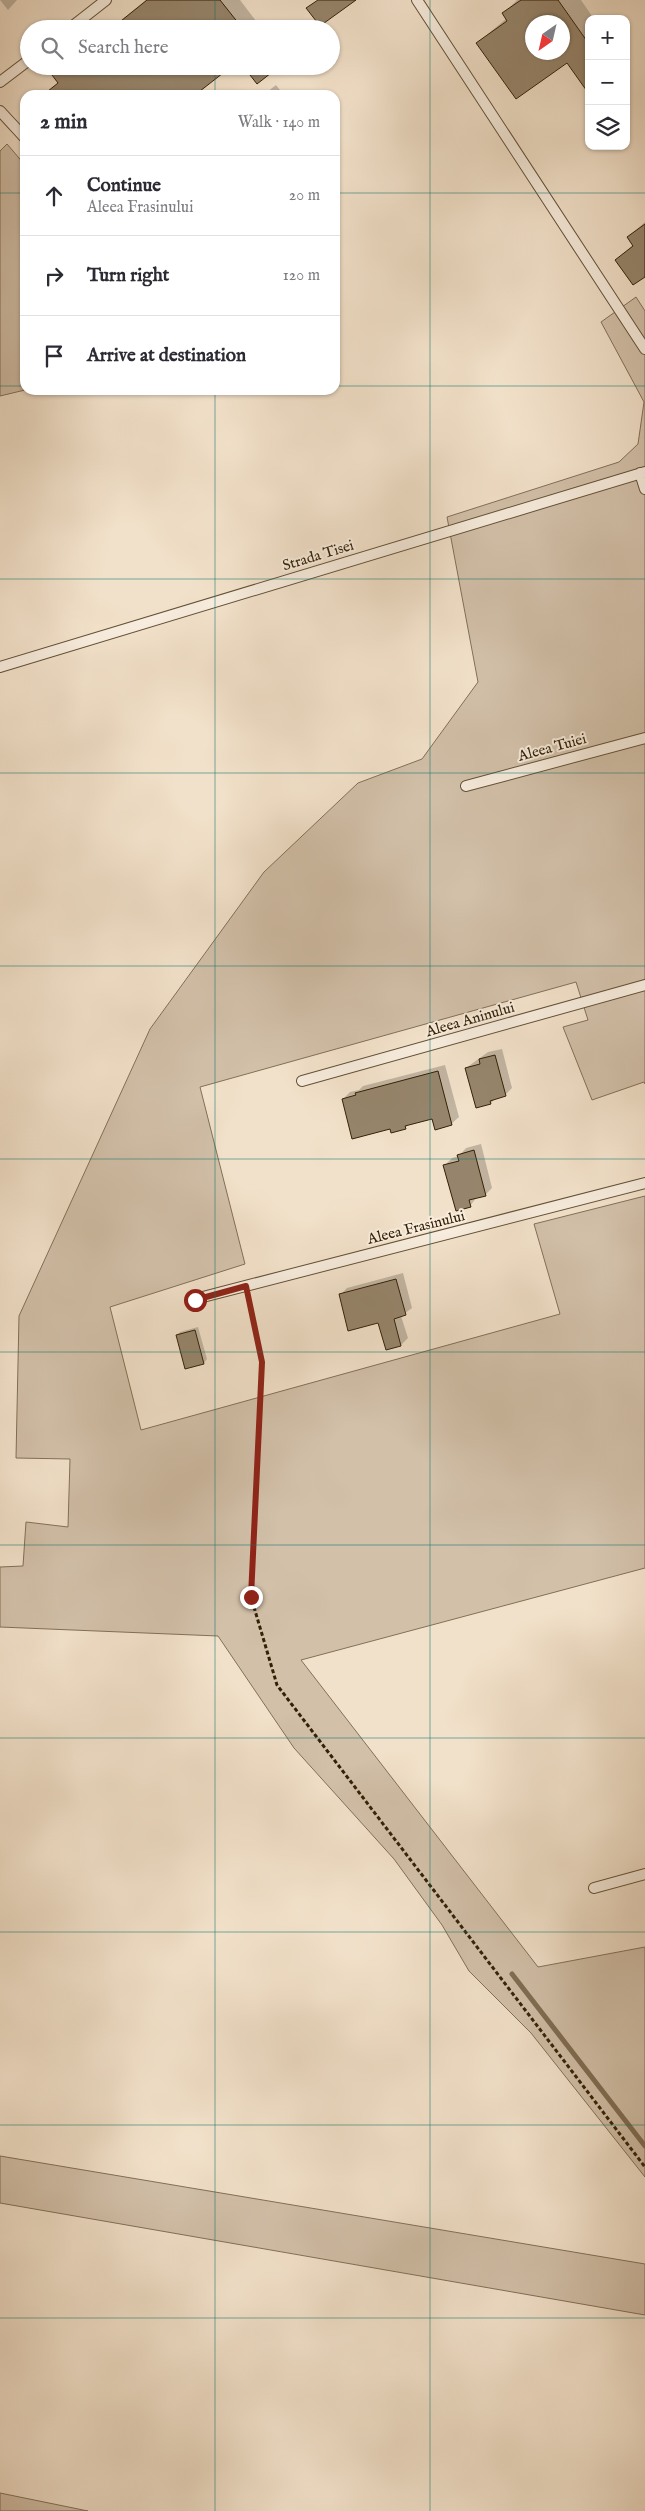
<!DOCTYPE html>
<html lang="en">
<head>
<meta charset="utf-8">
<style>
	:root { --surface:#fff; --page:#f2f2f3; --text:#2b2b33; --muted:#7c7c81; --line:#e1e1e2 }
	body { margin:0; font-family:"IM FELL English",serif; background:var(--page); color:var(--text) }
	.controls { position:absolute; right:15px; top:15px; display:grid; overflow:hidden; border-radius:10px; box-shadow:0 1px 4px #0004 }
	.controls button { width:45px; height:45px; display:grid; place-items:center; padding:0; border:0; border-bottom:1px solid var(--line); background:var(--surface); color:var(--text); font:25px sans-serif }
	.compass { position:absolute; left:525px; top:15px; width:45px; height:45px; border-radius:50%; background:var(--surface); box-shadow:0 1px 4px #0004; rotate:214deg }
	.stop { position:absolute; width:15px; height:15px; margin:-11px; border:4px solid #8f2418; border-radius:50%; background:#fff }
	.stop.end { background:#8f2418; border-color:#fff; box-shadow:0 1px 5px #0008 }
	.list { margin:0; padding:0; list-style:none }
	h2 { display:flex; justify-content:space-between; align-items:center; height:65px; margin:0; padding:0 20px; font-size:21px }
	h2 small { font-size:16px; font-weight:400; color:var(--muted) }
	.list li { display:grid; grid-template-columns:32px 1fr auto; gap:15px; align-items:center; box-sizing:border-box; height:80px; padding:0 20px; border-top:1px solid var(--line) }
	.list b { display:block; font-size:19px; white-space:nowrap }
	.list p { margin:0; font-size:16px; white-space:nowrap; color:var(--muted) }
	.list em { font-size:16px; font-style:normal; color:var(--muted) }
	.icon { flex:none; width:28px; height:28px; fill:none; stroke:currentColor; stroke-width:2; stroke-linecap:round; stroke-linejoin:round }
	.map { position:relative; flex:none; width:645px; height:2511px; overflow:hidden }
	.search { position:absolute; background:var(--surface); box-shadow:0 1px 4px #0004; left:20px; top:20px; width:320px; height:55px; display:flex; align-items:center; gap:12px; box-sizing:border-box; padding:0 18px; border-radius:28px; color:var(--muted); font-size:19px }
	.panel { position:absolute; background:var(--surface); box-shadow:0 1px 4px #0004; left:20px; top:90px; width:320px; height:305px; border-radius:15px }
	.map>svg:first-child { display:block }
	.grass { fill:#d2c0a9; stroke:#827058 }
	.shadow { fill:#0003; fill-rule:evenodd }
	.lines { fill:none; stroke-linecap:round; stroke-linejoin:round }
	.stream { stroke:#7f6d53; stroke-width:5 }
	.building { fill:#96856c; stroke:#332106; fill-rule:evenodd }
	.lane-casing { stroke:#635137; stroke-width:12 }
	.path { stroke:#332106; stroke-width:3; stroke-dasharray:4 2.5; stroke-linecap:butt }
	.lane { stroke:#f7ecdd; stroke-width:10 }
	.route { stroke:#8f2418; stroke-width:6 }
	.grid { fill:none; stroke:#0f766e; stroke-width:1; stroke-opacity:0.55 }
	.labels { text-anchor:middle; stroke-width:4; stroke-linejoin:round; paint-order:stroke }
	.street-label { font-size:15px; fill:#332106; stroke:#f7ecdd }
</style>
</head>
<body>
<div class="map">
<svg width="645" height="2511" viewBox="0 0 645 2511">
	<rect width="100%" height="100%" fill="#f2e1ca"/>
	<filter id="stains"><feTurbulence type="fractalNoise" baseFrequency=".004" numOctaves="4"/><feColorMatrix values="0 0 0 0 .2 0 0 0 0 .09 0 0 0 0 .02 0 0 0 .5 -.17"/></filter>
	<radialGradient id="worn" r=".72"><stop offset=".6" stop-color="#630" stop-opacity="0"/><stop offset="1" stop-color="#630" stop-opacity=".3"/></radialGradient>
	<!-- grass -->
	<path class="grass" d="M7 144 25 165V390L0 396V151Z
		M636 297 645 311V1084L644 1082 592 1100 563 1027 588 1020 576 982 200 1087 245 1264 110 1307 141 1430 560 1314 534 1224 645 1196V1568L301 1660 538 1967 645 1947V2177L531 2033 469 1971 442 1925 394 1859 294 1748 218 1636 0 1627V1567L23 1566 26 1522 68 1527 70 1459 16 1458 19 1316 150 1029 264 872 358 783 422 759 478 682 447 517 619 462 638 444 644 402 601 322Z
		M0 2156 645 2264V2315L0 2203Z
		M0 2493 88 2511H0Z"/>
	<!-- shadow -->
	<path class="shadow" d="M0 0H17L8 10Z
		M146 0H240L262 29H110Z
		M517 0H581L594 19H589V83L568 62 477 43 507 18 504 13ZM532 22H562V52H532Z
		M276 85 284 95H263Z
		M645 222V276L616 260 634 244 628 237Z
		M502 1049 512 1088 505 1095 496 1098 491 1103 466 1068 488 1052Z
		M445 1065 459 1117 451 1124 433 1117 410 1123 405 1128H391L343 1099 350 1092 359 1090 363 1086Z
		M481 1144 492 1188 485 1195 477 1197 470 1206 445 1165 452 1158 459 1156 466 1148Z
		M403 1273 412 1308 401 1316 408 1338 401 1345 379 1321 340 1295 347 1288Z
		M198 1327 207 1359 204 1363 177 1335 180 1332Z"/>
	<g class="lines">
		<!-- stream -->
		<path class="stream" d="M512 1974 645 2146"/>
	</g>
	<!-- building -->
	<path class="building" d="M147 0H220L243 29H111Z
		M318 0H356L320 26 306 8Z
		M521 0H558L589 44V94L567 63 516 99 476 43 507 21 502 13ZM532 22H562V52H532Z
		M63 66H232L195 95H43L58 83 52 75Z
		M243 66H280L257 84Z
		M645 224V277L633 285 615 260 633 246 627 237Z
		M495 1055 506 1096 490 1101 491 1104 476 1108 465 1068 480 1064 479 1059Z
		M438 1071 452 1125 435 1130 432 1119 405 1126 406 1129 391 1133 390 1129 352 1139 342 1099 356 1095 355 1093Z
		M474 1150 486 1196 469 1200 471 1207 456 1211 443 1165 459 1161 457 1155Z
		M396 1279 406 1315 394 1319 401 1346 386 1350 378 1323 348 1331 339 1294Z
		M195 1330 204 1364 185 1369 176 1335Z"/>
	<g class="lines">
		<!-- lane casing -->
		<g class="lane-casing">
			<path id="lane" d="M417 0 645 349
				M69 29 106 0
				M0 82 29 60
				M0 111 25 138
				M640 473 645 489
				M0 667 645 472
				M466 786 645 738
				M302 1081 645 985
				M195 1299 645 1183
				M594 1888 645 1874"/>
		</g>
		<!-- path -->
		<path class="path" d="M249 1297 262 1362 251 1597 277 1685 645 2167"/>
		<!-- lane -->
		<use href="#lane" class="lane"/>
	</g>
	<g class="lines">
		<!-- route -->
		<path class="route" d="M195 1300 246 1286 262 1362 251 1597"/>
	</g>
	<!-- grid -->
	<path class="grid" d="M215 0V29M430 0V2511M215 66V95M0 193H25M335 193H645M0 386H25M335 386H645M215 390V2511M0 579H645M0 773H645M0 966H645M0 1159H645M0 1352H645M0 1545H645M0 1738H645M0 1932H645M0 2125H645M0 2318H645"/>
	<g class="labels">
		<!-- street labels -->
		<g class="street-label">
			<text transform="translate(318 555) rotate(-17)" y="5">Strada Tisei</text>
			<text transform="translate(552 747) rotate(-15)" y="5">Aleea Tuiei</text>
			<text transform="translate(470 1019) rotate(-16)" y="5">Aleea Aninului</text>
			<text transform="translate(416 1227) rotate(-14)" y="5">Aleea Frasinului</text>
		</g>
	</g>
	<rect width="100%" height="100%" filter="url(#stains)"/>
	<rect width="100%" height="100%" fill="url(#worn)"/>
</svg>
<div class="controls">
<button>+</button>
<button>−</button>
<button><svg class="icon" aria-label="layers" viewBox="0 0 24 24"><path d="M12 4l9 5-9 5-9-5zM3 14l9 5 9-5"/></svg></button>
</div>
<svg class="compass" viewBox="-18 -18 36 36"><path d="M0-13l5 13h-10z" fill="#e53935"/><path d="M0 13l5-13h-10z" fill="#7c7c81"/></svg>
<div class="stop" style="left:195px;top:1300px"></div>
<div class="stop end" style="left:251px;top:1597px"></div>
<div class="search"><svg class="icon" aria-label="search" viewBox="0 0 24 24"><circle cx="10" cy="10" r="6"/><path d="M15 15l6 6"/></svg>Search here</div>
<section class="panel">
<h2>2 min<small>Walk · 140 m</small></h2>
<ul class="list">
<li><svg class="icon" aria-label="ahead" viewBox="0 0 24 24"><path d="M12 20V5M6 11l6-6 6 6"/></svg><div><b>Continue</b><p>Aleea Frasinului</p></div><em>20 m</em></li>
<li><svg class="icon" aria-label="right" viewBox="0 0 24 24"><path d="M7 20v-9h11M14 6l5 5-5 5"/></svg><div><b>Turn right</b></div><em>120 m</em></li>
<li><svg class="icon" aria-label="arrive" viewBox="0 0 24 24"><path d="M6 21V4h12l-3 4 3 4H6"/></svg><div><b>Arrive at destination</b></div></li>
</ul>
</section>
</div>
</body>
</html>
